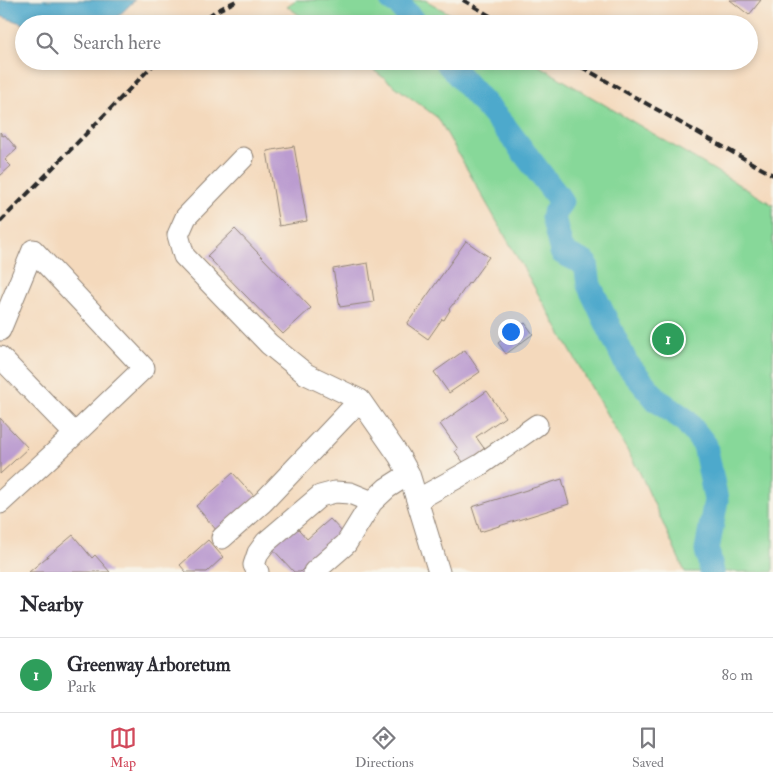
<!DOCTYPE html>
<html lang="en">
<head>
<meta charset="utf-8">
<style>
	:root { --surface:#fff; --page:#f2f2f3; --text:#2b2b33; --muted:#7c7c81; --line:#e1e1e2; --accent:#d1495b }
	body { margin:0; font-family:"IM FELL Double Pica",serif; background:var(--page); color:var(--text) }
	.you { position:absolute; left:510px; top:331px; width:18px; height:18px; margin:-12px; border:4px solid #fff; border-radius:50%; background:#1a73e8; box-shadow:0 0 0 8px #1a73e833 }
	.badge { display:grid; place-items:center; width:32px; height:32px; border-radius:50%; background:var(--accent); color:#fff; font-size:16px; font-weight:700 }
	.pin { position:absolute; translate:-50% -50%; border:2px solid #fff; box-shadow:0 1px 5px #0006 }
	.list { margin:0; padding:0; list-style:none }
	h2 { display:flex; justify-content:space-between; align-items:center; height:65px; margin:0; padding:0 20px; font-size:21px }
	h2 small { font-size:16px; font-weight:400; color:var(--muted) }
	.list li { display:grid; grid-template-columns:32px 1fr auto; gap:15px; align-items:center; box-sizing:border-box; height:75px; padding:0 20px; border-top:1px solid var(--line) }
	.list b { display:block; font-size:19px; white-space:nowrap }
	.list p { margin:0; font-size:16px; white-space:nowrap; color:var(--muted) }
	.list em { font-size:16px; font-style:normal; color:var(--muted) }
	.icon { flex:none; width:28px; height:28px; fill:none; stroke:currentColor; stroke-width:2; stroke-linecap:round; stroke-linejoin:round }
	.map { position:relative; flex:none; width:773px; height:572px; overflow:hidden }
	.search { position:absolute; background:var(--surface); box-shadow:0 2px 8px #0003; left:15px; right:15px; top:15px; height:55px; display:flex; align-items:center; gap:12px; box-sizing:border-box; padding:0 18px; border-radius:28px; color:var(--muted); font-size:19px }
	.sheet { height:140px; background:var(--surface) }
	nav { display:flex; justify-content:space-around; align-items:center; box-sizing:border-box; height:70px; border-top:1px solid var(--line); background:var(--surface); font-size:14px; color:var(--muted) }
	nav a { display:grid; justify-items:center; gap:2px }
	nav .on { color:var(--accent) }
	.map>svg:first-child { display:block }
	.green { fill:#87d899; stroke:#598262 }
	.water { fill:#4ea9cc; stroke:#3c6a7c }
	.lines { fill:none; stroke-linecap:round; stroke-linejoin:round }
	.river { stroke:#4ea9cc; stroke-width:25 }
	.building { fill:#bb9cd0 }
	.minor-casing { stroke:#908274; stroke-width:23 }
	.minor { stroke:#fff; stroke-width:21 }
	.rail { stroke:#2b2b2b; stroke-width:4; stroke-dasharray:8 4; stroke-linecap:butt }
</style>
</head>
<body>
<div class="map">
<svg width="773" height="572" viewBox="0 0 773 572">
	<rect width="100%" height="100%" fill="#f7f3e8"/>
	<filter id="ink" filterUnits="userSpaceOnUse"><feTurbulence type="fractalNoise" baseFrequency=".02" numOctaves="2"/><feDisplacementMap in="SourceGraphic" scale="10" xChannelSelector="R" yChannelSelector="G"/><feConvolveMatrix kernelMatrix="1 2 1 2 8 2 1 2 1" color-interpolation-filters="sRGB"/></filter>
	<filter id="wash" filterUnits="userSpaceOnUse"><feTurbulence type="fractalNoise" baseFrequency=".0096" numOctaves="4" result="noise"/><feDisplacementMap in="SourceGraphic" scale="20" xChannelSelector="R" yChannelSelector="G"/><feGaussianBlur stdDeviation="1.12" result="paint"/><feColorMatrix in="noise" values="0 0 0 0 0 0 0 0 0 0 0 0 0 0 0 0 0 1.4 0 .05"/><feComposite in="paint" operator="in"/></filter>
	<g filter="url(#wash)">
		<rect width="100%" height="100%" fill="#f4d9bc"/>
		<!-- green -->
		<path class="green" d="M296 0H425L468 24H311L287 6Z
			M361 61H531L773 205V572H685L640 473 438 118Z"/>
		<!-- water -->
		<path class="water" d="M0 0H135L110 24H24L0 16Z"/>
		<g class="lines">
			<!-- river -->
			<path class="river" d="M392 0 399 4 415 24
				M446 61 503 125 561 201 553 217 562 252 586 264 589 285 626 363 657 400 685 420 705 445 716 500 707 550 712 572"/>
		</g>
		<g id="blocks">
			<!-- building -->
			<path class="building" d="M730 0H761L749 15Z
				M0 132 3 136 5 135 17 149 5 160 11 166 0 176Z
				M294 146 307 221 279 226 267 151Z
				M235 229 311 308 283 334 207 256Z
				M466 241 489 257 470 283 469 282 454 304H453L449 309 450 310 444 320 442 319 428 339 407 324Z
				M368 263 374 302 340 307 333 269Z
				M525 323 533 334 506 354 498 343Z
				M465 350 480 372 449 393 434 372Z
				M487 391 505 417 476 437 486 451 466 466 455 451 458 449 440 424Z
				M0 418 28 448 0 474Z
				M233 473 255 497 217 531 196 506Z
				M562 479 569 504 480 532 472 507Z
				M330 519 343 533 300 572H294L269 545 293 523 307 539Z
				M73 535 92 558 95 555 110 572H29Z
				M208 540 223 557 207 572H186L180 565Z"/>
		</g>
	</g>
	<g filter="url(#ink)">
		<use href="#blocks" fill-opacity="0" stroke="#908274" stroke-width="1"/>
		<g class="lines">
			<!-- minor casing -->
			<g class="minor-casing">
				<path id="minor" d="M243 158 186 217 178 235 184 256 269 344 306 374 360 400 399 456 409 474 439 572
					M0 330 33 250 144 368 73 436
					M0 357 68 427 73 436 0 503
					M417 500 480 465 537 425
					M222 538 263 502 360 400
					M258 572 254 565 258 553 266 542 320 496 335 492 350 493 372 502
					M314 572 346 544 372 502 387 488 409 474"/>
			</g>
			<!-- minor -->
			<use href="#minor" class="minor"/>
			<!-- rail -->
			<path class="rail" d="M463 0 504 24
				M198 24 214 12 238 0
				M571 61 773 175
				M0 222 157 61"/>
		</g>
	</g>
</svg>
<div class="you"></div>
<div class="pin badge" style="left:668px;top:339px;background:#2e9e5b">1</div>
<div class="search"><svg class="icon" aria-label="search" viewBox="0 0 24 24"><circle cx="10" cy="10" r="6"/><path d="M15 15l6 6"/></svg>Search here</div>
</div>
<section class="sheet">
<h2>Nearby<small></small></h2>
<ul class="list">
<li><span class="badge" style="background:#2e9e5b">1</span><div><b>Greenway Arboretum</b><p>Park</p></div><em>80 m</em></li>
</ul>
</section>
<nav>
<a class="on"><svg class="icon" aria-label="map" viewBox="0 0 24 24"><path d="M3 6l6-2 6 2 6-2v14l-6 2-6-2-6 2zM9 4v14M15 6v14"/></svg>Map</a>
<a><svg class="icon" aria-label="directions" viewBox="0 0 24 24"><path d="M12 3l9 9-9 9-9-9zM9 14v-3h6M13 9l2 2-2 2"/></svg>Directions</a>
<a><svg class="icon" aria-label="saved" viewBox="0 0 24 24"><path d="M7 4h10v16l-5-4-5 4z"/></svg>Saved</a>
</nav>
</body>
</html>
